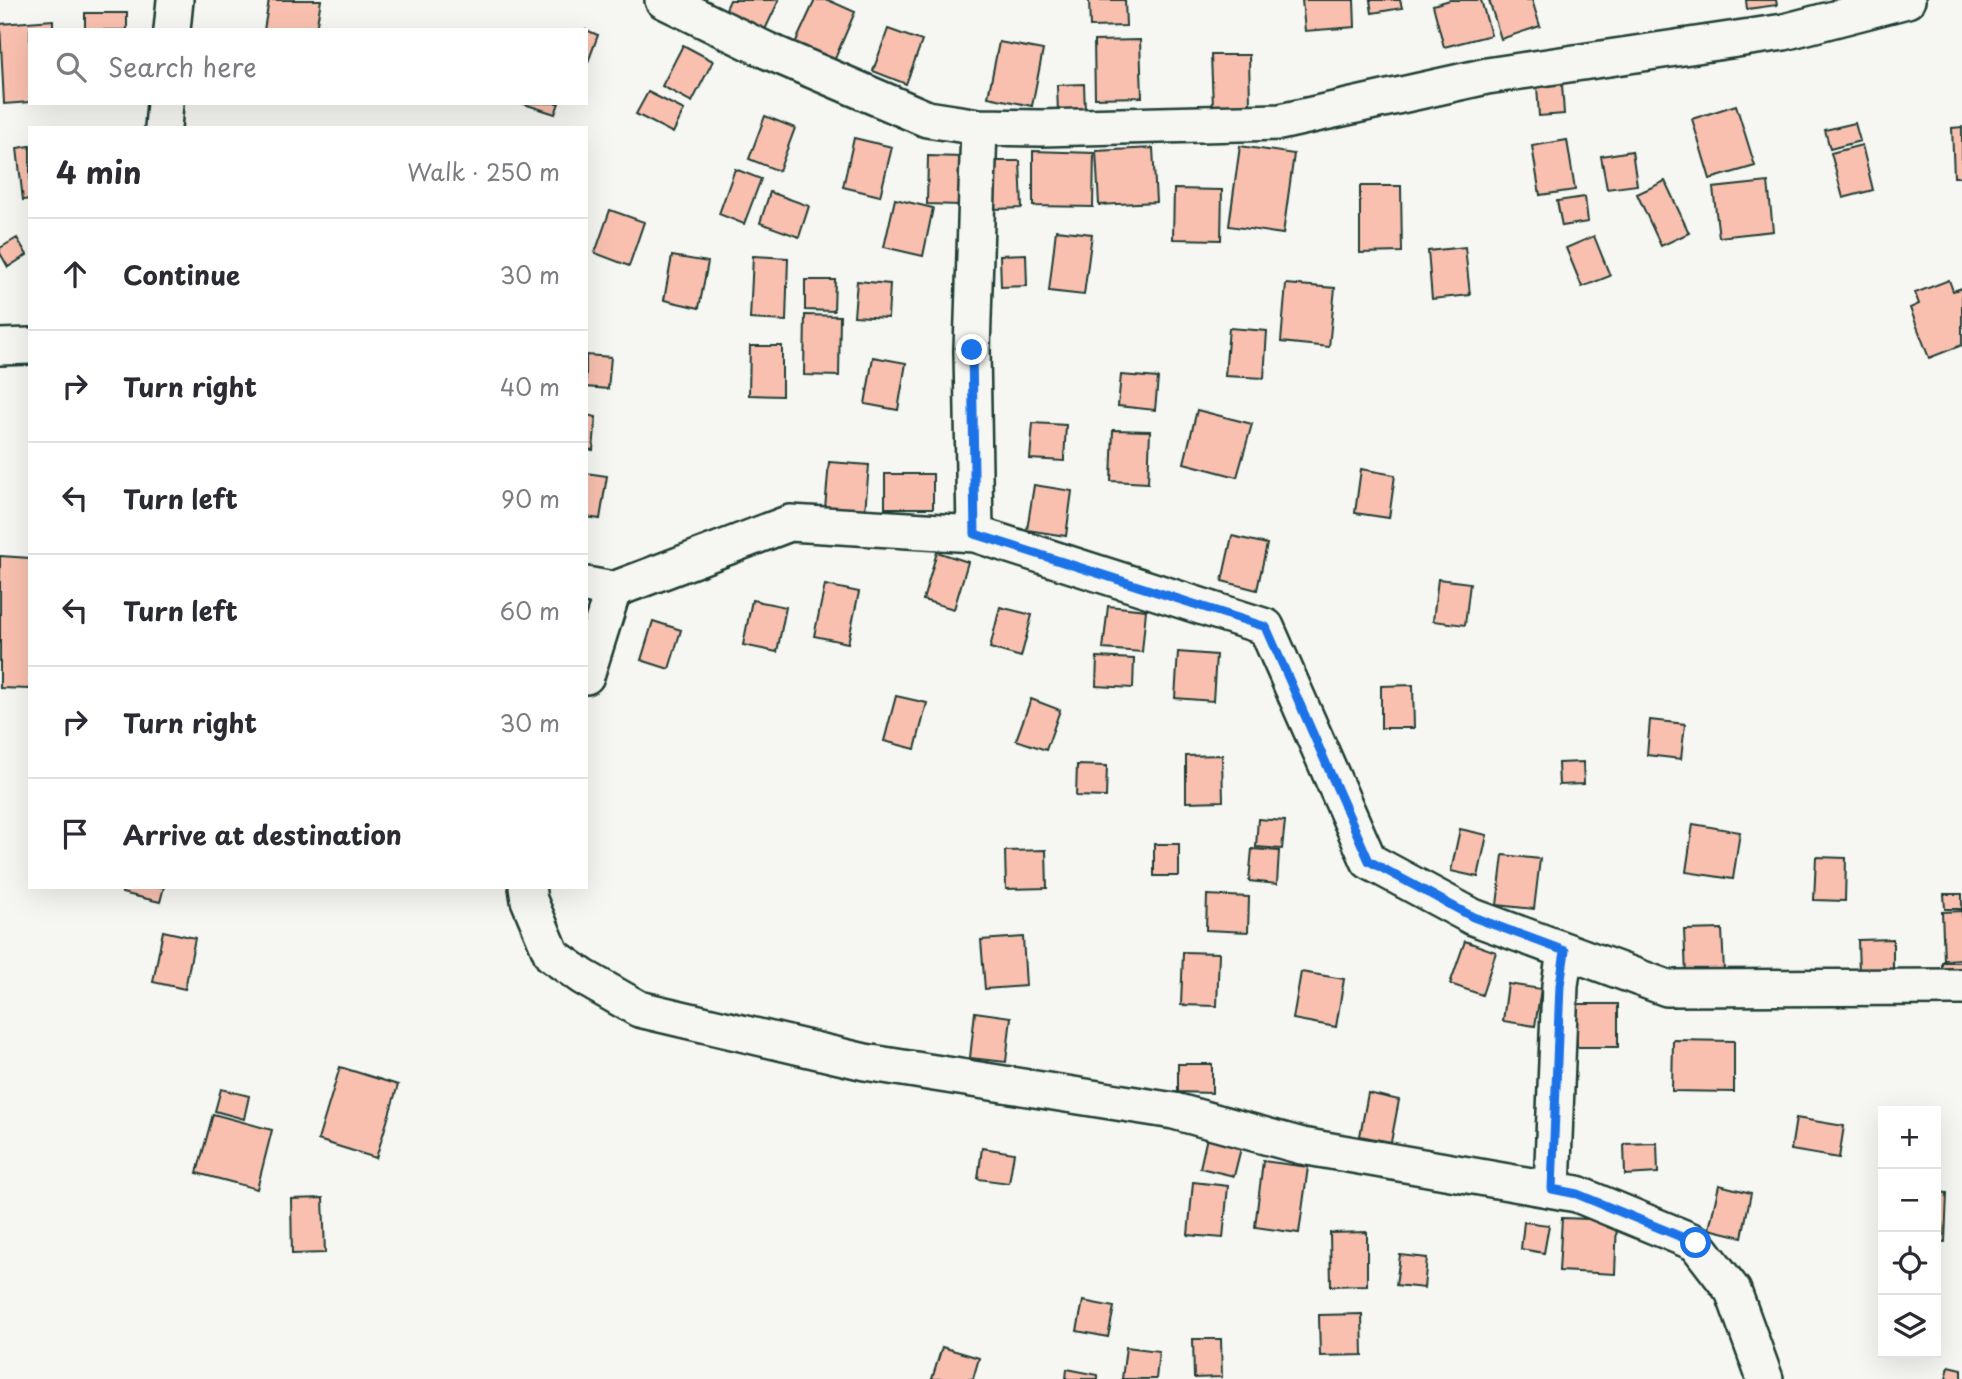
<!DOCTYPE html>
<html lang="en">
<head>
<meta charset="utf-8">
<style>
	:root { --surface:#fff; --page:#f7f7f7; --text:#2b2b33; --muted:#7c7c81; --line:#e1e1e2 }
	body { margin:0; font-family:"Playpen Sans",sans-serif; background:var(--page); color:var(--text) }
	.controls { position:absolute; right:21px; bottom:21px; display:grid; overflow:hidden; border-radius:0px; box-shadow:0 7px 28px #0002 }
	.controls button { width:63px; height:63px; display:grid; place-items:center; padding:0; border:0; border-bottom:2px solid var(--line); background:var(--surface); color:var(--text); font:35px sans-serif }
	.stop { position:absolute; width:21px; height:21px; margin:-16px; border:5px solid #1a73e8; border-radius:50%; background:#fff }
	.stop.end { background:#1a73e8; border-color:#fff; box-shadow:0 2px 7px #0008 }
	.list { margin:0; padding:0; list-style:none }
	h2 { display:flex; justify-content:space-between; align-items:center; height:91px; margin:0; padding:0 28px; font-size:30px }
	h2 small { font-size:23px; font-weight:400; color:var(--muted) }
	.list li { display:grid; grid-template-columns:46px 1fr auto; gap:21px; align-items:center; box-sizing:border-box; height:112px; padding:0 28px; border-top:2px solid var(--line) }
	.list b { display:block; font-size:26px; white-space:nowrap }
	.list em { font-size:23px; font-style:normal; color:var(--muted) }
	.icon { flex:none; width:38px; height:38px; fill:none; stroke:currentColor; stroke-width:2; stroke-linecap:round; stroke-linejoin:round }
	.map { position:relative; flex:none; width:1962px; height:1379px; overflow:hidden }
	.search { position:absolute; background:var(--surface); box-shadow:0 7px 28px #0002; left:28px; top:28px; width:560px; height:77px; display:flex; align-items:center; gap:18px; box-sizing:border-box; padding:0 24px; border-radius:0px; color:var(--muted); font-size:26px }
	.panel { position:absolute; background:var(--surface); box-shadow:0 7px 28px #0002; left:28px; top:126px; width:560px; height:763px; border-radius:0px }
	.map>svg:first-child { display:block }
	.building { fill:#f9c0af; stroke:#1f3d34; stroke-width:2 }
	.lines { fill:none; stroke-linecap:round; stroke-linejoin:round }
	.street-casing { stroke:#1f3d34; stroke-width:40 }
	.street { stroke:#f6f6f2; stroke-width:35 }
	.route { stroke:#1a73e8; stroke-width:9 }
</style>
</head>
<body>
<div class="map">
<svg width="1962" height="1379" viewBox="0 0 1962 1379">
	<rect width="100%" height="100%" fill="#f6f6f2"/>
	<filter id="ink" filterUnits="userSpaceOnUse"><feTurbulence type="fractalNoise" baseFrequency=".0143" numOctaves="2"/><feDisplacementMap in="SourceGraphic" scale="14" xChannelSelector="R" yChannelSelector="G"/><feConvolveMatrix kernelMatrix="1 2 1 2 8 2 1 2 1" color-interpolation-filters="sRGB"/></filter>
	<g filter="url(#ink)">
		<!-- building -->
		<path class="building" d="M269 0H321L316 30H264Z
			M730 0H779L762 36 722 18Z
			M815 0H828L855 12 831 68 792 50Z
			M1089 0H1125L1126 26 1090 27Z
			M1302 0H1354L1355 27 1305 31Z
			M1370 0H1400L1402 8 1372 13Z
			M1450 0H1481L1491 35 1444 47 1433 5Z
			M1489 0H1532L1540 26 1501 39Z
			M1746 0H1776L1777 5 1747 9Z
			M85 13H127V30H85Z
			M53 20V30H30V102L4 104 0 24Z
			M888 29 922 41 906 84 873 71Z
			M586 30 598 35 588 62 586 61Z
			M1140 40 1142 97 1095 98 1094 41Z
			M999 42 1043 50 1032 106 988 97Z
			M683 45 713 61 692 102 662 86Z
			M1211 55H1249L1250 105 1213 106Z
			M1084 84 1085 112 1058 113 1057 85Z
			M1562 84 1564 114 1539 116 1537 86Z
			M648 92 684 110 673 133 636 114Z
			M521 103H559L555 114Z
			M1736 105 1755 166 1710 179 1692 119Z
			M765 116 795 128 779 171 749 159Z
			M1855 123 1860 141 1830 149 1825 130Z
			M1962 127V177H1954L1952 128Z
			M854 138 892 147 880 196 843 187Z
			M1567 140 1575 190 1540 195 1532 146Z
			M1862 145 1873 190 1843 198 1831 153Z
			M30 146V199L23 200 17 148Z
			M1240 146 1294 154 1283 234 1229 226Z
			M1153 148 1156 202 1099 205 1096 151Z
			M1033 151 1094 153 1093 207 1033 206Z
			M1632 151 1637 185 1607 189 1601 156Z
			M928 156 961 157 960 205 927 204Z
			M993 161H1020L1022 208 994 209Z
			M735 169 761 179 744 224 719 214Z
			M1665 181 1689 233 1661 246 1637 194Z
			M1768 182 1773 231 1719 237 1713 188Z
			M1360 186H1401L1402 252 1360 253Z
			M1174 189 1222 190 1221 240 1173 239Z
			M770 192 809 206 799 237 760 223Z
			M1585 197 1588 222 1562 226 1557 201Z
			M895 199 933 208 923 256 884 247Z
			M610 210 644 222 629 266 595 253Z
			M1056 230 1092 234 1084 295 1049 291Z
			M1594 236 1610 276 1582 287 1566 248Z
			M17 238 27 255 8 267 0 253V248Z
			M1465 247 1470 295 1432 299 1428 251Z
			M1026 254 1027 286 1001 287 1000 255Z
			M672 256 708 262 699 308 664 300Z
			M753 256 788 258 786 321 750 319Z
			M805 280H835L834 311 805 310Z
			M1949 280 1953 291 1962 288V345L1929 358 1910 308 1919 304 1915 293Z
			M857 281 890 284 888 318 854 316Z
			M1286 284 1335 288 1329 347 1281 342Z
			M805 315 840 316 839 376 804 375Z
			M1229 328 1267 331 1264 378 1225 376Z
			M750 346H782V396L749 395Z
			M586 355 611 357 608 389 586 387Z
			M873 357 906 363 898 410 865 404Z
			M1121 375 1158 378 1155 410 1118 406Z
			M1197 410 1252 424 1237 477 1184 463Z
			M586 415 596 417 593 450 586 449Z
			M1033 423 1066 425 1064 461 1030 459Z
			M1113 430 1150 431 1148 483 1111 481Z
			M829 462 869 465 865 512 825 509Z
			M1361 469 1395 475 1389 518 1355 513Z
			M586 473 607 476 600 519 586 517Z
			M885 474H933V508H885Z
			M1034 485 1072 491 1066 536 1027 530Z
			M1232 536 1267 544 1257 590 1222 581Z
			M937 552 968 562 954 609 923 600Z
			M0 556 30 558V689L0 688Z
			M1438 579 1470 583 1465 625 1433 621Z
			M825 585 859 592 848 643 814 636Z
			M752 600 786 607 777 652 743 645Z
			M1108 606 1146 610 1142 652 1103 649Z
			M1000 607 1032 615 1021 657 990 648Z
			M653 621 681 630 669 669 641 660Z
			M1178 652 1216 655 1213 701 1175 698Z
			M1097 657 1134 659 1133 688 1096 686Z
			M1413 685 1414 728H1381V686Z
			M896 696 927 703 915 749 884 741Z
			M1031 699 1060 710 1046 750 1016 740Z
			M1650 720 1685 724 1681 759 1647 755Z
			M1222 755 1223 801 1186 802V756Z
			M1583 762 1584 784 1559 785 1558 763Z
			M1077 765 1107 766 1106 797 1076 796Z
			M1258 819 1285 821 1282 849 1256 847Z
			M1693 824 1740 832 1733 879 1686 872Z
			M1460 829 1487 835 1478 877 1451 871Z
			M1154 844H1179V876H1154Z
			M1252 849 1279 851 1277 884 1249 881Z
			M1046 850 1047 888 1006 889 1005 851Z
			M1503 855 1540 859 1534 909 1497 905Z
			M1816 857 1846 858 1845 901 1814 900Z
			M123 887H164L160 902 122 893Z
			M1944 894H1962V909H1945Z
			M1207 895 1249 897 1248 932 1206 930Z
			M1962 911V959L1944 960 1942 912Z
			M1722 929 1724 972 1686 974 1684 930Z
			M163 931 195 938 185 989 153 982Z
			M1023 937 1026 986 985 989 981 940Z
			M1893 939V974H1859L1858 940Z
			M1465 941 1496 952 1482 995 1450 984Z
			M1183 952 1219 953 1217 1006 1181 1005Z
			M1942 962H1962V980L1942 981Z
			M1301 972 1344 979 1336 1027 1293 1019Z
			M1508 984 1541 989 1535 1026 1503 1021Z
			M1577 1004H1618V1047H1577Z
			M975 1012 1011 1017 1006 1062 970 1058Z
			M1673 1040 1734 1041V1092L1672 1091Z
			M1178 1064H1212V1093L1178 1092Z
			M340 1067 398 1085 376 1158 318 1140Z
			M221 1089 249 1096 244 1119 215 1111Z
			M1368 1093 1399 1100 1391 1142 1360 1136Z
			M213 1114 272 1130 257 1189 197 1173Z
			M1796 1118 1844 1126 1839 1158 1791 1150Z
			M1209 1128 1244 1136 1234 1176 1200 1168Z
			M1657 1143 1658 1173 1625 1175 1624 1144Z
			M982 1148 1014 1153 1009 1183 978 1179Z
			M1263 1161 1308 1167 1299 1233 1255 1227Z
			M1193 1182 1228 1186 1223 1238 1188 1235Z
			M1719 1185 1751 1193 1742 1237 1709 1229Z
			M1936 1192 1947 1193 1945 1242 1936 1241Z
			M323 1198 325 1253 292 1254 291 1199Z
			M1562 1218 1617 1220 1615 1274 1559 1271Z
			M1524 1222 1549 1225 1544 1253 1521 1249Z
			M1367 1232V1285L1331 1286 1330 1233Z
			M1400 1255 1427 1258 1424 1288 1396 1285Z
			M1083 1301 1114 1307 1108 1337 1077 1331Z
			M1362 1314 1363 1355 1320 1356 1319 1315Z
			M1193 1339H1221L1222 1377 1194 1378Z
			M942 1347 979 1358 973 1379H932Z
			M1126 1347 1159 1351 1156 1379H1122Z
			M1949 1366 1962 1369V1379H1946Z
			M1067 1369 1098 1375V1379H1066Z"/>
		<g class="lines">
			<!-- street casing -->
			<g class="street-casing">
				<path id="street" d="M663 0 768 51 927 119 979 127 1041 128 1280 122 1487 76 1784 32 1907 0
					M172 30 175 0
					M163 128 165 103
					M0 347 30 346
					M975 534 972 350 979 127
					M586 585 613 590 790 523 975 534 1266 627 1369 861 1473 917 1667 988 1962 987
					M586 676 613 590
					M527 887 529 900 552 955 583 977 639 1009 865 1062 1174 1111 1302 1146 1577 1194 1696 1243 1733 1291 1765 1379
					M1552 1189 1560 985 1565 951"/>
			</g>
			<!-- street -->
			<use href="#street" class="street"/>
		</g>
	</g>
	<g class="lines" filter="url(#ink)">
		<!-- route -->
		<path class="route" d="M972 350 975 534 1266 627 1369 861 1473 917 1565 951 1560 985 1552 1189 1577 1194 1696 1243"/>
	</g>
</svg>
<div class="controls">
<button>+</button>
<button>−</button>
<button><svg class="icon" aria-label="locate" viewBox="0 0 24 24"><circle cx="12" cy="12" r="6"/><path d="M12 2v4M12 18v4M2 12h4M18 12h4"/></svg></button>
<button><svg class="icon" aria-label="layers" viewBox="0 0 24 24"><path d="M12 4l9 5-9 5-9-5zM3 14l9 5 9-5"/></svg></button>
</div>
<div class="stop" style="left:1696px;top:1243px"></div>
<div class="stop end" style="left:972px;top:350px"></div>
<div class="search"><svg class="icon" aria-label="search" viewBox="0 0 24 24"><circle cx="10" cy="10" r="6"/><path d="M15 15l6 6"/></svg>Search here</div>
<section class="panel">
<h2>4 min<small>Walk · 250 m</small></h2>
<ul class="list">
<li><svg class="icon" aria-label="ahead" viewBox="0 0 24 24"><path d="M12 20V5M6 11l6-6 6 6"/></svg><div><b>Continue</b></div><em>30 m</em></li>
<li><svg class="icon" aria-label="right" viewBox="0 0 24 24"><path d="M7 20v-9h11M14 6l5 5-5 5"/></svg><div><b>Turn right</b></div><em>40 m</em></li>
<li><svg class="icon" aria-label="left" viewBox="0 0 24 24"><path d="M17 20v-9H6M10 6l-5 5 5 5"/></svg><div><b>Turn left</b></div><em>90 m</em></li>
<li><svg class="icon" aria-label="left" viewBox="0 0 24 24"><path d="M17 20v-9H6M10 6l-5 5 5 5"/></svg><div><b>Turn left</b></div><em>60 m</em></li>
<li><svg class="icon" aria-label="right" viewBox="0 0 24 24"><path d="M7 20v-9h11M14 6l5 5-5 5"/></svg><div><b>Turn right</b></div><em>30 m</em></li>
<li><svg class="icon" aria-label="arrive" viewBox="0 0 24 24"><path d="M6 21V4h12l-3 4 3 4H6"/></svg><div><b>Arrive at destination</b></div></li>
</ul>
</section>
</div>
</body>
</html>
